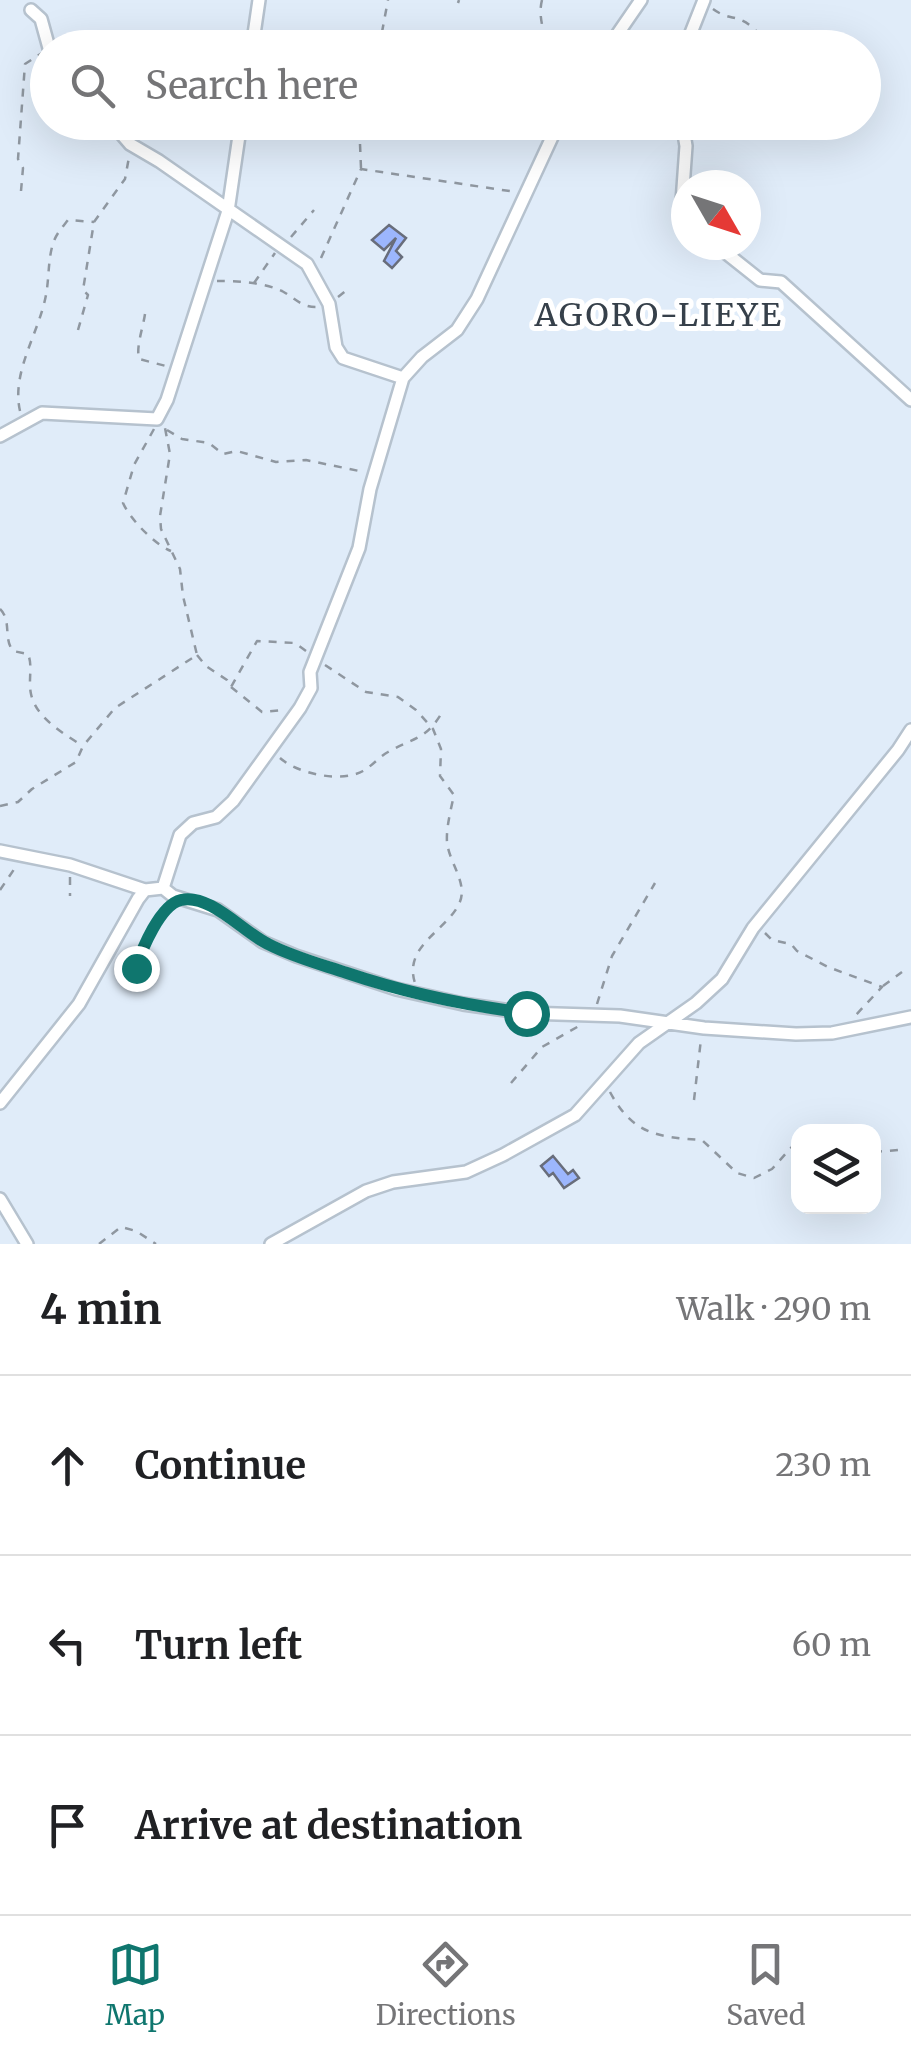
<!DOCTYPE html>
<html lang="en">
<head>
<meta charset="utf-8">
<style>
	:root { --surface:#fff; --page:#f2f2f2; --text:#202124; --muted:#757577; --line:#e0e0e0; --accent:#0f766e }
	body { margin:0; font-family:Merriweather,serif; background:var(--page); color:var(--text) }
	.controls { position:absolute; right:30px; bottom:30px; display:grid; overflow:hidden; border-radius:20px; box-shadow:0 10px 40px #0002 }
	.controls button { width:90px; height:90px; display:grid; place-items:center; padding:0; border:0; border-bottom:2px solid var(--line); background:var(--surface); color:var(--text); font:50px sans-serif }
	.compass { position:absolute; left:671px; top:170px; width:90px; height:90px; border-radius:50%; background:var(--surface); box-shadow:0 10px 40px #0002; rotate:129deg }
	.stop { position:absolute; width:30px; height:30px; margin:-22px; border:8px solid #0f766e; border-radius:50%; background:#fff }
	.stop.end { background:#0f766e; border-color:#fff; box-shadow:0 2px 10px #0008 }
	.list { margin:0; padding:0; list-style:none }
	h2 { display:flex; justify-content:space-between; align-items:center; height:130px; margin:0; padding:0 40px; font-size:42px }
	h2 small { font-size:32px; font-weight:400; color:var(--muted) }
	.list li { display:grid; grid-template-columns:65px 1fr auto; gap:30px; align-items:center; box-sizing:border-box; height:180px; padding:0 40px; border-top:2px solid var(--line) }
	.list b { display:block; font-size:38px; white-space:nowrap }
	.list em { font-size:32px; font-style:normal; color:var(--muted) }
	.icon { flex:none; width:55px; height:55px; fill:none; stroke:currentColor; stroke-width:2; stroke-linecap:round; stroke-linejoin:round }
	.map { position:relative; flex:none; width:911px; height:1244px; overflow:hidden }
	.search { position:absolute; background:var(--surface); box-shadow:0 10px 40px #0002; left:30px; right:30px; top:30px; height:110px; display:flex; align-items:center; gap:25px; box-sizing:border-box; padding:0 35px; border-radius:55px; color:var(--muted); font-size:38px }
	.sheet { height:670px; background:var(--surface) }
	nav { display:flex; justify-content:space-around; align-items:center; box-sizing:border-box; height:140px; border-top:2px solid var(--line); background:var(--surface); font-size:28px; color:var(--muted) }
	nav a { display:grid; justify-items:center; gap:5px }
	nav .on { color:var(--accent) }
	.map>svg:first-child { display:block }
	.building { fill:#9cb6fd; stroke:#686d7b; stroke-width:2.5 }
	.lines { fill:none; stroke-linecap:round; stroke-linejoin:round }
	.minor-casing { stroke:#b6c2ce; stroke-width:16 }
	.path { stroke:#8f97a0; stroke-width:2.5; stroke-dasharray:8 8; stroke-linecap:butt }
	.minor { stroke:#fff; stroke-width:11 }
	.route { stroke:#0f766e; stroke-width:12 }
	.labels { text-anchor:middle; stroke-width:10; stroke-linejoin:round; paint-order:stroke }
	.quarter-label { font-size:32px; letter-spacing:2.5px; fill:#36404a; stroke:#fff }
</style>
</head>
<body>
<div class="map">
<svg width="911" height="1244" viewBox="0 0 911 1244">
	<rect width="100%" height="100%" fill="#e0ecf9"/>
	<!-- building -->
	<path class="building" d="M389 225 406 238 396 251 402 257 392 268 384 261 396 238 384 250 372 240Z
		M553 1156 568 1174 573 1170 579 1178 564 1188 553 1173 549 1176 541 1166Z"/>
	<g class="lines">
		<!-- minor casing -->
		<g class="minor-casing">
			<path id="minor" d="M31 10 41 19 49 48
				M252 48 259 0
				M608 48 641 0
				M685 48 704 0
				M111 122 130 144 159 161 307 264 329 304 336 347 343 358 403 378
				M682 122 686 146 681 216 686 229
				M716 245 760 280 781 282 911 400
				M0 436 42 413 157 419 167 400 228 211 241 122
				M0 851 70 865 145 890
				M163 888 180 835 193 823 216 817 233 801 300 708 311 688 310 672 359 548 370 489 403 378 422 357 457 330 477 299 559 122
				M0 1103 79 1004 138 899 145 890 163 888 173 896 218 910 263 942 296 956 396 989 463 1004 526 1013 620 1016 704 1028 796 1034 832 1033 911 1017
				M0 1199 27 1244
				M271 1244 366 1191 393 1182 466 1172 503 1155 575 1115 639 1043 696 1003 722 979 753 928 898 750 911 730"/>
		</g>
		<!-- path -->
		<path class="path" d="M542 0C537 20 547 31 543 48
			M458 3 459 0
			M713 9C732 23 739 11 760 35V48
			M379 48 388 0
			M361 168 360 144 364 122
			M21 191 23 168 18 159 25 64 42 53
			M291 237 314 210
			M321 258 361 169 516 192
			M217 281C237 281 263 282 282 291 295 298 302 308 318 307
			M254 283 275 253
			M338 297 347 290
			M145 314C143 328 136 346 139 359L166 366
			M78 330 88 295 83 290 94 222 125 179 129 157
			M20 411C11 372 39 333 46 295 49 279 48 263 52 247 55 235 61 229 68 220L94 222
			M154 429 134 465 123 503C130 519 155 545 171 551
			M167 430 182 439 209 443 223 454 237 451 276 462 306 460 364 472
			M0 609C12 621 3 638 13 651L28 654C33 666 28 680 31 694 36 718 64 734 83 746
			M197 655 206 666 227 680 231 687 257 641 295 643 306 651
			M325 665 366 692 398 697 416 710 433 729 441 749 440 776 454 795C451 809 446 828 447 842 449 863 469 884 459 904 446 931 403 946 415 983
			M231 687 262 712 284 710
			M280 758C298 774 341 783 363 771 372 766 379 757 388 752 415 737 426 740 443 711
			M0 806 18 802 32 789 76 762 83 746 115 708 197 655 183 596 180 569 161 529 160 516 170 454 165 428
			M70 877V896
			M0 890 17 865
			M765 933 772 940 791 944 797 951 828 967 882 987 854 1017
			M126 986 158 919 171 905
			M883 986 902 972
			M597 1004 612 956 655 883
			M511 1083 542 1047 579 1026
			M610 1092C633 1135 658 1137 702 1140L737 1173 754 1178 772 1169 798 1140
			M694 1100 701 1039
			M874 1152 899 1150
			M99 1244 121 1227 136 1231 156 1244"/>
		<!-- minor -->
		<use href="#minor" class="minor"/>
	</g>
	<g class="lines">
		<!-- route -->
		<path class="route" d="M136 968C142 949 160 905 181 900 210 893 244 933 268 944 293 957 320 964 347 973 406 993 464 1005 526 1013"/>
	</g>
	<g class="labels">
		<!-- quarter labels -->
		<g class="quarter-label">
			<text x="659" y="326">AGORO-LIEYE</text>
		</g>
	</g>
</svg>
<div class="controls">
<button><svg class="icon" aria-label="layers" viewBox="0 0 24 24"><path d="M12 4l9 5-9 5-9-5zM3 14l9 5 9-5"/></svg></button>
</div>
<svg class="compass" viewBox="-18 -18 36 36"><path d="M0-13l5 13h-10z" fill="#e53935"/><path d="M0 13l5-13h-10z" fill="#757577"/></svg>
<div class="stop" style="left:526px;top:1013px"></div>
<div class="stop end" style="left:136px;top:968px"></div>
<div class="search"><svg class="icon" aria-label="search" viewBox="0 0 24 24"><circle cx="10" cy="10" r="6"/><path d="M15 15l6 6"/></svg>Search here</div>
</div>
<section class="sheet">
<h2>4 min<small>Walk · 290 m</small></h2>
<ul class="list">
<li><svg class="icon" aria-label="ahead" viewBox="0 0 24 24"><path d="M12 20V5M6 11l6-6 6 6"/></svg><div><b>Continue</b></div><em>230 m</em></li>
<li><svg class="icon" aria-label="left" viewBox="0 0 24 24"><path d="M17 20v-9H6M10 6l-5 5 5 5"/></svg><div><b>Turn left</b></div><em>60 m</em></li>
<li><svg class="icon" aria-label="arrive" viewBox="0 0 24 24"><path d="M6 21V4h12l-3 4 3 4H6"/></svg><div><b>Arrive at destination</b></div></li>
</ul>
</section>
<nav>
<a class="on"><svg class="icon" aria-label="map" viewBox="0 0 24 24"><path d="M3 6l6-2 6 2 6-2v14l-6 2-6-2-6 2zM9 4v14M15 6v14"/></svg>Map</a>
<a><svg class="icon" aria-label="directions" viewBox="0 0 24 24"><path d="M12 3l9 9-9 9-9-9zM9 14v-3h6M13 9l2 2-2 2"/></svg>Directions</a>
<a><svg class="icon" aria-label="saved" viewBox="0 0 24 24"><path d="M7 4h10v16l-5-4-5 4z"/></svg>Saved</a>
</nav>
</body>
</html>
